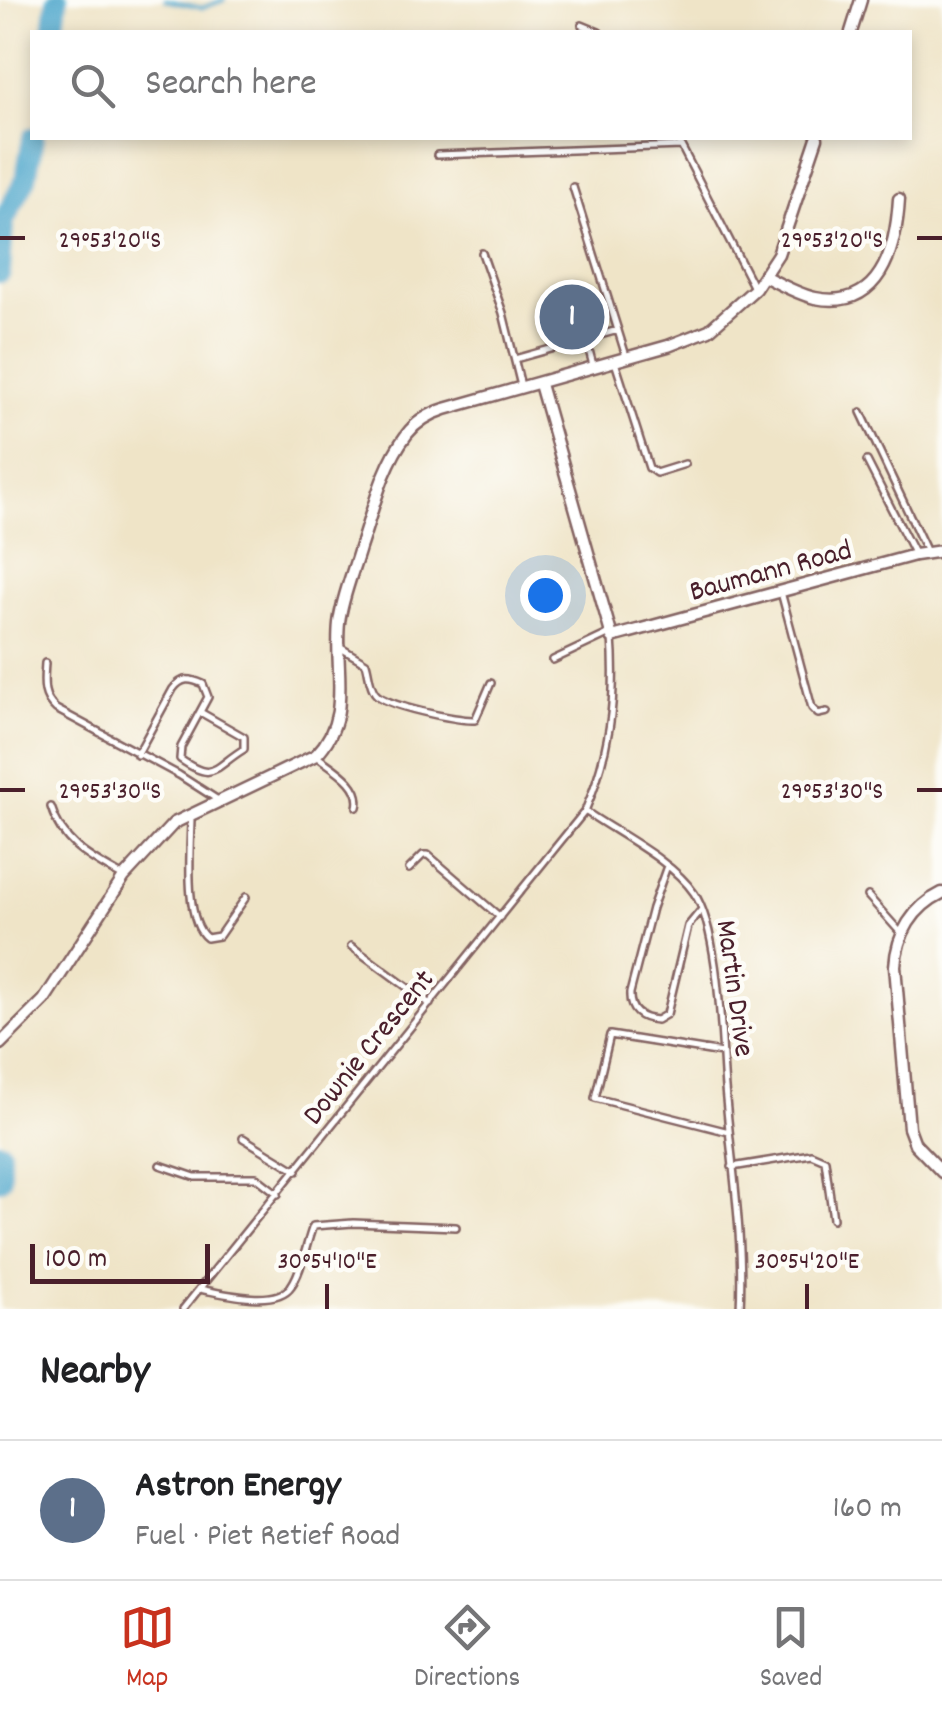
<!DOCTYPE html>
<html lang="en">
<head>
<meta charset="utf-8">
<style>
	:root { --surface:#fff; --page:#f6f6f6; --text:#202124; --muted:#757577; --line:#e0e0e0; --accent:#c8321e }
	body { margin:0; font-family:Dekko,sans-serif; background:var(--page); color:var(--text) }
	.scale { position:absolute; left:30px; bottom:25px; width:180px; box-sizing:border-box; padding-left:10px; border:5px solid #4a1f2b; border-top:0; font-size:28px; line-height:35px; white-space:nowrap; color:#4a1f2b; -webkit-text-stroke:8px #fdfcf7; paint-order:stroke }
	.you { position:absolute; left:545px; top:595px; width:35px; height:35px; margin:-25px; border:8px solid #fff; border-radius:50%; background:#1a73e8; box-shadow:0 0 0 15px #1a73e833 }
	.badge { display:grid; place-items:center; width:65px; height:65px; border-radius:50%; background:var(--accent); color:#fff; font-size:32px; font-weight:700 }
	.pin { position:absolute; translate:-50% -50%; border:5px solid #fff; box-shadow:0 2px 10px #0006 }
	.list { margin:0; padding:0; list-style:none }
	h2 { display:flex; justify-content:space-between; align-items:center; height:130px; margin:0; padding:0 40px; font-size:42px }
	h2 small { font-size:32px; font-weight:400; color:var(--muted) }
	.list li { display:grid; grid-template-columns:65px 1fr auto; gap:30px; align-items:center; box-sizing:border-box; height:140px; padding:0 40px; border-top:2px solid var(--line) }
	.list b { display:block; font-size:38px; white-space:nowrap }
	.list p { margin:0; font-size:32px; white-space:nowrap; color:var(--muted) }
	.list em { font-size:32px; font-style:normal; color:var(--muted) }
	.icon { flex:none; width:55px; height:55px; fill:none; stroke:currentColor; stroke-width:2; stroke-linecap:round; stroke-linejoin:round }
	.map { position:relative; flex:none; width:942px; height:1309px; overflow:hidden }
	.search { position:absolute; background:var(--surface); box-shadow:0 5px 15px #0003; left:30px; right:30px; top:30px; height:110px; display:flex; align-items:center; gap:25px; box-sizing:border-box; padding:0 35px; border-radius:0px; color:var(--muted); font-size:38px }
	.sheet { height:270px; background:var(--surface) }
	nav { display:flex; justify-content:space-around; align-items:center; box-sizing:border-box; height:140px; border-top:2px solid var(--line); background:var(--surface); font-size:28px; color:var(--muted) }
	nav a { display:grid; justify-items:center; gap:5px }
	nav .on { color:var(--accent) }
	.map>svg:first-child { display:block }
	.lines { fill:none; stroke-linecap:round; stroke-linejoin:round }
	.stream { stroke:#4fa7cc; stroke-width:4 }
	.river { stroke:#4fa7cc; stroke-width:22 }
	.service-casing { stroke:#846462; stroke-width:10 }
	.minor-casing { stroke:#846462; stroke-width:15 }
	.service { stroke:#fff; stroke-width:5 }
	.minor { stroke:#fff; stroke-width:10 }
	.ticks { fill:none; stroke:#4a1f2b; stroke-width:4 }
	.labels { text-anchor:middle; stroke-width:9; stroke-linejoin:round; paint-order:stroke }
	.street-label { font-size:30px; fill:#4a1f2b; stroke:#fdfcf7 }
	.ticks-label { font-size:25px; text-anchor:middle; fill:#4a1f2b; stroke:#fdfcf7; stroke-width:9; stroke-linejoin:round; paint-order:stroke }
</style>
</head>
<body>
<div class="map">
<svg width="942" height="1309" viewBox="0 0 942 1309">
	<rect width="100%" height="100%" fill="#fdfcf7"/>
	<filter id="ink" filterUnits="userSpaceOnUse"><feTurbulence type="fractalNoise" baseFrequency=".01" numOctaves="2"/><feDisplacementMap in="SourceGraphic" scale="20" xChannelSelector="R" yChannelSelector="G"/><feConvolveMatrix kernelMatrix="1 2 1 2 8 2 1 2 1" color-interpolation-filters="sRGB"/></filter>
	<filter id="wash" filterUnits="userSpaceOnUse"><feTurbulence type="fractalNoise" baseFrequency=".0048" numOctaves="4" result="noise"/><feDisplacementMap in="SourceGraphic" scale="40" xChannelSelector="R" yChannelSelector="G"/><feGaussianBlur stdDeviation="2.25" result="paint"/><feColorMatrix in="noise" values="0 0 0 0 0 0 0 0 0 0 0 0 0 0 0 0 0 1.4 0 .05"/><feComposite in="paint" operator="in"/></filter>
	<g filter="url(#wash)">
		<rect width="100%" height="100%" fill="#efe4c7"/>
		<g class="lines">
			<!-- stream -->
			<path class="stream" d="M165 0 202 8 224 0"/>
			<!-- river -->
			<path class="river" d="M53 32 57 0
				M0 272 3 222 26 178 33 138
				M0 1152V1179"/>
		</g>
	</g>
	<g filter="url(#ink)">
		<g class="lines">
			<!-- service casing -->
			<g class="service-casing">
				<path id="service" d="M582 25 599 32
					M677 138 753 286
					M437 155 681 146
					M573 187 626 356
					M482 253 503 313 521 386
					M586 339 593 365
					M515 359 618 330
					M615 362 649 468 656 473 685 464
					M861 412 927 552
					M867 461 915 555
					M781 592 812 708 818 714 827 712
					M341 648 366 663C369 672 369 685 375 693 384 706 459 721 475 720L491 683
					M553 660 608 634
					M45 663C44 681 41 696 56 709L179 775 218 800
					M137 755 173 689C182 677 190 678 203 684L208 697 181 747 180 759C214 783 213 768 244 749V737L200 712
					M318 757C334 769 363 785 357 807
					M51 807C62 844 90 858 122 876
					M585 811C618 834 673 861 694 893 720 931 721 1040 725 1088 731 1161 744 1236 740 1309
					M191 817C191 846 183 920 207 938L219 936 246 897
					M667 866 652 908 630 993C629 1011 640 1019 657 1020L667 1014 688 926 702 909
					M409 869 423 855H428L500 917
					M868 896 900 932
					M351 946 430 1004
					M722 1053 610 1035 595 1098 729 1132
					M243 1138 297 1171
					M160 1165 195 1177H256L278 1194
					M732 1167 811 1154 825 1160 833 1219
					M199 1289C222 1293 276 1308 291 1286 302 1271 306 1244 313 1226L353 1223 456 1227
					M183 1309 585 811C609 755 617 700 612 638"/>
			</g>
			<!-- minor casing -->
			<g class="minor-casing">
				<path id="minor" d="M851 32 861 0
					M764 276C780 284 797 294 815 298 880 311 896 250 899 199
					M540 384 612 637 915 555 942 551
					M942 893C913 907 897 934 895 966L909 1128 915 1144 942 1172
					M0 1044 44 1000 124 877 174 823 316 755C353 717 334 670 339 623 342 598 353 572 360 548 373 510 382 467 407 434 417 421 429 414 445 409L668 346 709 330 755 289 778 254 817 138"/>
			</g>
			<!-- service -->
			<use href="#service" class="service"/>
			<!-- minor -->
			<use href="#minor" class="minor"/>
		</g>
	</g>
	<!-- ticks -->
	<path class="ticks" d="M0 238H25M917 238H942M0 790H25M917 790H942M327 1284V1309M807 1284V1309"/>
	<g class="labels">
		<!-- street labels -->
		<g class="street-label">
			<text transform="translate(770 569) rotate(-15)" y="10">Baumann Road</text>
			<text transform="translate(737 988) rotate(82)" y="10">Martin Drive</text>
			<text transform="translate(367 1046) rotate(-51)" y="10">Downie Crescent</text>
		</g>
	</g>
	<g class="ticks-label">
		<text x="110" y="247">29°53'20"S</text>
		<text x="832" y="247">29°53'20"S</text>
		<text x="110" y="798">29°53'30"S</text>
		<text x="832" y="798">29°53'30"S</text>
		<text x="327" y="1268">30°54'10"E</text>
		<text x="807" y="1268">30°54'20"E</text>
	</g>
</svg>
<div class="scale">100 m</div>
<div class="you"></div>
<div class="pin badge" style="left:572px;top:317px;background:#5c6f8a">1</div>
<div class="search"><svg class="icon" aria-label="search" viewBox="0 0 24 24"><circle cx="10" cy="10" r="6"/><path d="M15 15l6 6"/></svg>Search here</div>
</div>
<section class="sheet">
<h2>Nearby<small></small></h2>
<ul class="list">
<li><span class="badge" style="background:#5c6f8a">1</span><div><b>Astron Energy</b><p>Fuel · Piet Retief Road</p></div><em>160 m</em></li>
</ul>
</section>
<nav>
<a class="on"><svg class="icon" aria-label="map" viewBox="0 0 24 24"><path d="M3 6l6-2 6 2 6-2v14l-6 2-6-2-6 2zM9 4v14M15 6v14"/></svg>Map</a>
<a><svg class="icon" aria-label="directions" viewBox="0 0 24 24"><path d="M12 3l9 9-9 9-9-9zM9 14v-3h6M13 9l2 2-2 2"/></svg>Directions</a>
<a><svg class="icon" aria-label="saved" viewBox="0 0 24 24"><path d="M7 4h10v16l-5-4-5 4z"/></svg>Saved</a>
</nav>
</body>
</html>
